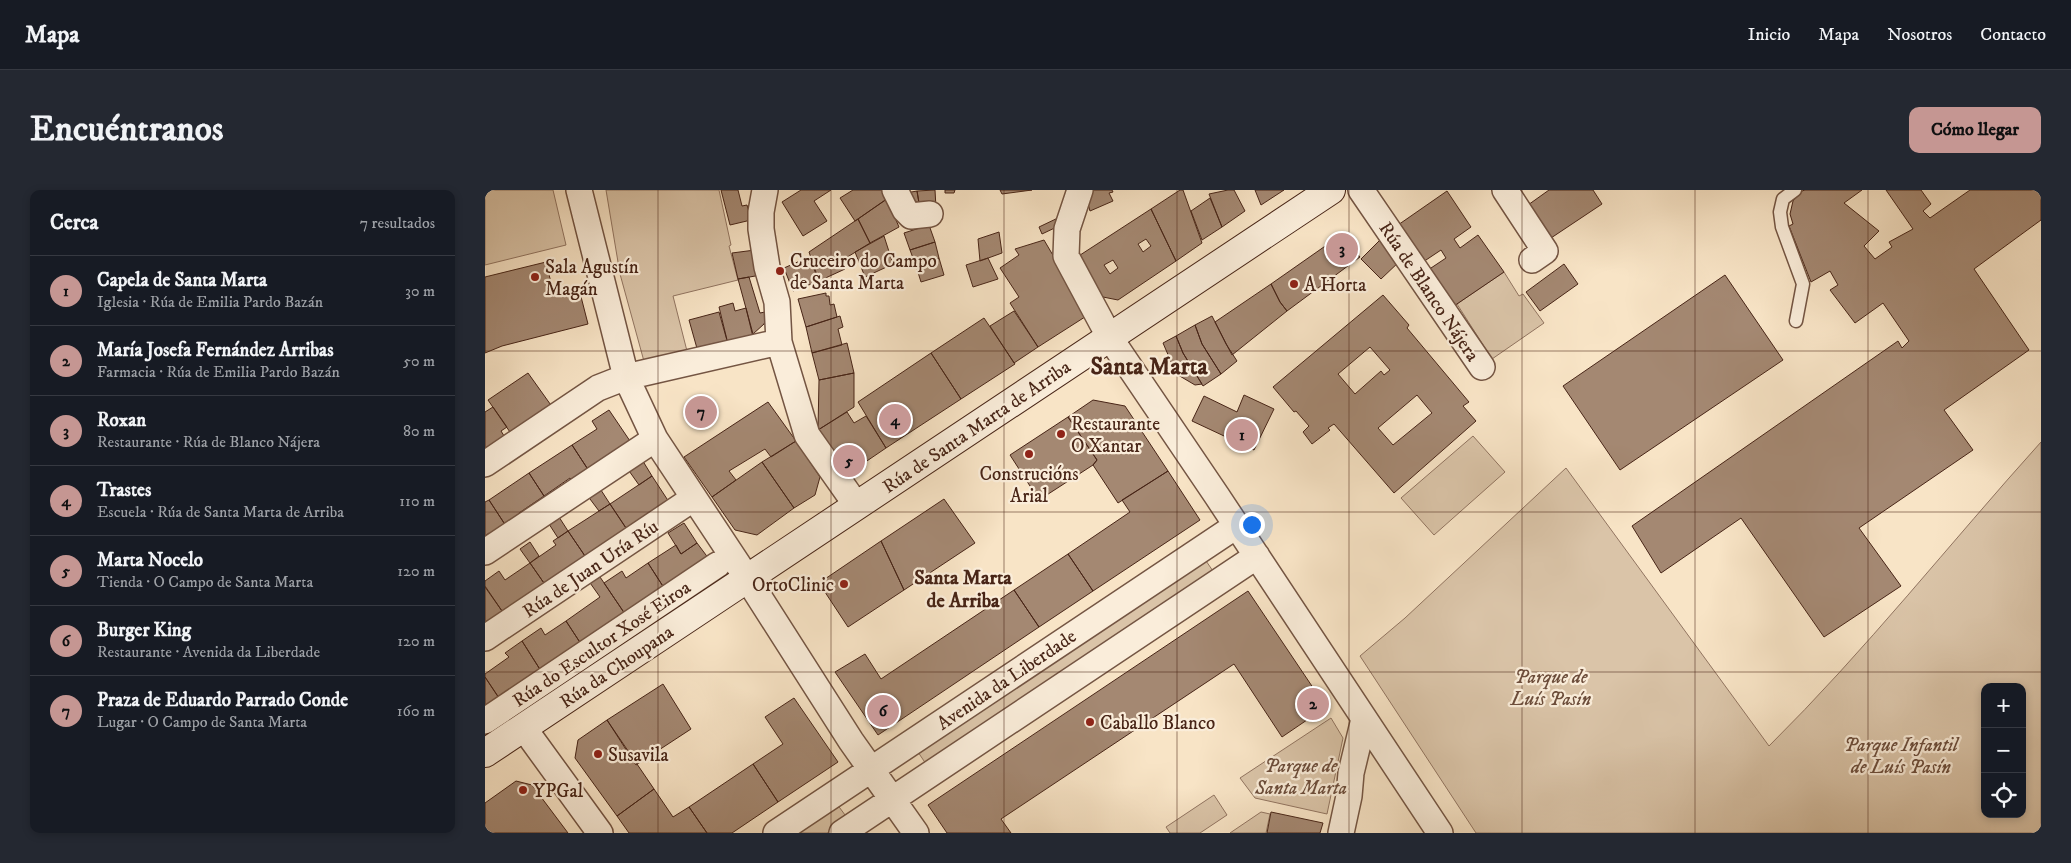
<!DOCTYPE html>
<html lang="es">
<head>
<meta charset="utf-8">
<style>
	:root { --surface:#171b24; --page:#242831; --text:#f1f3f6; --muted:#9ea1a6; --line:#363941; --accent:#c59692 }
	body { margin:0; font-family:"IM FELL DW Pica",serif; background:var(--page); color:var(--text) }
	.controls { position:absolute; right:15px; bottom:15px; display:grid; overflow:hidden; border-radius:10px; box-shadow:0 2px 8px #0003 }
	.controls button { width:45px; height:45px; display:grid; place-items:center; padding:0; border:0; border-bottom:1px solid var(--line); background:var(--surface); color:var(--text); font:25px sans-serif }
	.you { position:absolute; left:766px; top:334px; width:18px; height:18px; margin:-12px; border:4px solid #fff; border-radius:50%; background:#1a73e8; box-shadow:0 0 0 8px #1a73e833 }
	.badge { display:grid; place-items:center; width:32px; height:32px; border-radius:50%; background:var(--accent); color:#111; font-size:16px; font-weight:700 }
	.pin { position:absolute; translate:-50% -50%; border:2px solid #fff; box-shadow:0 1px 5px #0006 }
	.list { margin:0; padding:0; list-style:none }
	h2 { display:flex; justify-content:space-between; align-items:center; height:65px; margin:0; padding:0 20px; font-size:21px }
	h2 small { font-size:16px; font-weight:400; color:var(--muted) }
	.list li { display:grid; grid-template-columns:32px 1fr auto; gap:15px; align-items:center; box-sizing:border-box; height:70px; padding:0 20px; border-top:1px solid var(--line) }
	.list b { display:block; font-size:19px; white-space:nowrap }
	.list p { margin:0; font-size:16px; white-space:nowrap; color:var(--muted) }
	.list em { font-size:16px; font-style:normal; color:var(--muted) }
	.icon { flex:none; width:28px; height:28px; fill:none; stroke:currentColor; stroke-width:2; stroke-linecap:round; stroke-linejoin:round }
	.map { position:relative; flex:none; width:1556px; height:643px; overflow:hidden; border-radius:10px }
	header { display:flex; align-items:center; gap:30px; box-sizing:border-box; height:70px; padding:0 25px; background:var(--surface); border-bottom:1px solid var(--line) }
	header strong { font-size:24px }
	nav { display:flex; gap:28px; margin-inline-start:auto; font-size:18px }
	.intro { display:flex; align-items:center; justify-content:space-between; box-sizing:border-box; height:120px; padding:0 30px }
	h1 { margin:0; font-size:35px }
	.button { padding:12px 22px; border-radius:10px; background:var(--accent); color:#111; font-size:18px; font-weight:700 }
	main { display:flex; gap:30px; padding:0 30px }
	aside { flex:1; background:var(--surface); border-radius:10px; box-shadow:0 2px 8px #0003 }
	.map>svg:first-child { display:block }
	.green { fill:#dac4a8; stroke:#917460; fill-rule:evenodd }
	.building { fill:#a48872; stroke:#482517; fill-rule:evenodd }
	.lines { fill:none; stroke-linecap:round; stroke-linejoin:round }
	.lane-casing { stroke:#745543; stroke-width:15 }
	.street-casing { stroke:#745543; stroke-width:28 }
	.secondary-casing { stroke:#482517; stroke-width:30 }
	.lane { stroke:#faedda; stroke-width:12 }
	.street { stroke:#faedda; stroke-width:25 }
	.secondary { stroke:#faedda; stroke-width:28 }
	.grid { fill:none; stroke:#482517; stroke-width:1; stroke-opacity:0.55 }
	.poi-dot { fill:#8f2418; stroke:#faedda; stroke-width:2 }
	.labels { text-anchor:middle; stroke-width:4.5; stroke-linejoin:round; paint-order:stroke }
	.poi-label { font-size:19px; fill:#482517; stroke:#faedda; text-anchor:start }
	.street-label { font-size:19px; fill:#482517; stroke:#faedda }
	.park-label { font-size:19px; font-style:italic; fill:#6c4d3b; stroke:#faedda }
	.neighbourhood-label { font-size:20px; font-weight:bold; fill:#482517; stroke:#faedda }
	.district-label { font-size:24px; font-weight:bold; fill:#482517; stroke:#faedda }
</style>
</head>
<body>
<header>
<strong>Mapa</strong>
<nav><a>Inicio</a><a>Mapa</a><a>Nosotros</a><a>Contacto</a></nav>
</header>
<div class="intro"><h1>Encuéntranos</h1><a class="button">Cómo llegar</a></div>
<main>
<aside>
<h2>Cerca<small>7 resultados</small></h2>
<ul class="list">
<li><span class="badge">1</span><div><b>Capela de Santa Marta</b><p>Iglesia · Rúa de Emilia Pardo Bazán</p></div><em>30 m</em></li>
<li><span class="badge">2</span><div><b>María Josefa Fernández Arribas</b><p>Farmacia · Rúa de Emilia Pardo Bazán</p></div><em>50 m</em></li>
<li><span class="badge">3</span><div><b>Roxan</b><p>Restaurante · Rúa de Blanco Nájera</p></div><em>80 m</em></li>
<li><span class="badge">4</span><div><b>Trastes</b><p>Escuela · Rúa de Santa Marta de Arriba</p></div><em>110 m</em></li>
<li><span class="badge">5</span><div><b>Marta Nocelo</b><p>Tienda · O Campo de Santa Marta</p></div><em>120 m</em></li>
<li><span class="badge">6</span><div><b>Burger King</b><p>Restaurante · Avenida da Liberdade</p></div><em>120 m</em></li>
<li><span class="badge">7</span><div><b>Praza de Eduardo Parrado Conde</b><p>Lugar · O Campo de Santa Marta</p></div><em>160 m</em></li>
</ul>
</aside>
<div class="map">
<svg width="1556" height="643" viewBox="0 0 1556 643">
	<rect width="100%" height="100%" fill="#f8e4c6"/>
	<filter id="stains"><feTurbulence type="fractalNoise" baseFrequency=".004" numOctaves="4"/><feColorMatrix values="0 0 0 0 .2 0 0 0 0 .09 0 0 0 0 .02 0 0 0 .5 -.17"/></filter>
	<radialGradient id="worn" r=".72"><stop offset=".6" stop-color="#630" stop-opacity="0"/><stop offset="1" stop-color="#630" stop-opacity=".3"/></radialGradient>
	<!-- green -->
	<path class="green" d="M0 0H68L81 55 0 75Z
		M121 0H234L246 55 244 56 253 90 188 106 203 165 160 175 135 84Z
		M1019 82 1034 106 1038 104 1059 133 1007 169 972 114Z
		M988 246 1020 282 949 345 916 308Z
		M1556 252V643H991L875 466 920 428 1081 278 1284 556C1381 460 1465 353 1556 252ZM1500 497H1537V624H1500Z
		M717 365 730 384 443 577 429 556Z
		M846 528 858 548 842 624 770 608 755 588Z
		M729 605 742 625 715 643H685L681 637Z
		M349 610 363 629 342 643H301Z
		M776 622 785 624 781 643H745Z"/>
	<!-- building -->
	<path class="building" d="M236 0H253L257 16 262 15 266 30 245 35Z
		M316 0H346L329 11 342 31 318 46 297 12Z
		M368 0H399L403 8 370 31 355 8Z
		M450 0 451 18 435 19 432 1Z
		M460 0H470L469 3H460Z
		M515 0H547L517 4Z
		M599 0H627L628 2 624 3 628 11 605 21Z
		M695 0H698L717 53 691 71 666 19Z
		M743 0H749L760 21 737 37 724 4Z
		M770 0H799L776 15Z
		M1064 0H1108L1117 14 1066 48 1043 15Z
		M1320 0H1377L1359 13 1394 41 1379 56 1390 69 1407 57 1404 52 1428 39 1401 0H1436L1446 14 1438 21 1445 28 1485 0H1556V30L1489 79 1544 160 1459 220 1488 260 1374 338 1416 396 1339 447 1256 328 1176 383 1147 336 1413 151 1417 158 1424 151 1398 113 1370 133 1345 100 1353 95 1345 81 1326 92 1304 36 1308 34 1305 24 1308 11 1314 2Z
		M432 1 435 19 421 3Z
		M962 1 986 37 969 49 975 58 993 45 1019 82 966 118 940 82 961 68 956 60 938 72 913 35Z
		M725 8 737 37 717 50 706 21Z
		M402 9 414 37 385 53 373 29Z
		M666 19 691 71 633 110 613 106 589 69ZM661 49 666 56 658 62 653 54ZM628 70 633 78 625 84 619 75Z
		M575 27 578 34 557 44 554 37Z
		M373 29 385 53 356 71 360 79 334 91 324 62Z
		M444 35 450 52 425 60 419 43Z
		M514 42 517 63 495 71 493 49Z
		M856 45 875 67 802 121 795 112 786 94Z
		M399 46 408 74 380 87 370 62Z
		M896 49 916 70 896 89 876 69Z
		M559 50 603 125 553 157 525 113 534 107 515 78 534 65 530 59Z
		M450 52 454 68 431 76 425 60Z
		M270 60 276 85 253 89 247 63Z
		M324 67 334 91 308 101 299 78Z
		M454 68 459 85 436 92 431 76Z
		M503 68 513 89 488 97 481 75Z
		M61 72 68 101 93 95 103 134 17 156 0 163V87Z
		M1079 74 1093 94 1055 121 1041 102Z
		M1240 85 1298 170 1135 280 1078 196Z
		M264 87 275 123 280 122 282 127 279 134 268 144 253 89Z
		M786 94 795 112 802 121 747 165 730 132Z
		M341 103V106H344L345 115 349 114 352 127 321 137 313 109Z
		M898 105 924 135 922 138 984 212 978 216 991 231 909 303 849 234 843 238 845 240 827 254 818 242 824 236 811 221 809 222 788 197ZM885 157 905 180 899 185 896 181 870 204 853 184ZM932 205 947 223 908 255 893 238Z
		M248 113 250 121 261 118 268 147 243 154 234 117Z
		M529 121 553 157 529 173 505 136Z
		M234 122 243 154 213 162 204 130Z
		M355 126 358 137 353 139 357 155 327 163 321 137Z
		M727 126 741 154 752 171 736 184 717 154 710 135Z
		M499 128 530 174 476 209 446 163Z
		M710 135 717 154 736 184 718 196 698 163 691 146Z
		M691 146 698 163 717 194 710 195 693 185 690 181 678 153Z
		M362 153 369 183 334 190 327 163Z
		M446 163 476 209 401 258 373 212Z
		M43 183 68 218 27 245 3 210Z
		M369 183V217L333 240 334 190Z
		M759 205 789 219 769 260 707 231 719 206 752 222Z
		M608 210 640 216 683 281 633 313 608 275 612 270 583 227Z
		M283 212 311 251 286 267 280 259 244 281 251 290 227 307 199 267Z
		M8 217 22 237 16 241 21 249 0 263V222Z
		M124 220 145 251 116 270 118 272 104 281 87 255 112 239 107 231Z
		M362 222 369 233 381 226 401 258 373 277 357 274 333 240Z
		M583 227 612 270 608 275 554 310 525 265Z
		M311 251 335 287 330 305 309 318 277 272Z
		M87 255 104 281 88 291 85 288 59 306 44 283Z
		M156 268 167 286 154 295 142 278Z
		M277 272 309 318 272 345 250 340 227 307Z
		M683 281 715 330 608 401 583 364 645 322 637 310Z
		M44 283 59 306 34 323 37 325 21 336 4 310Z
		M167 286 184 312 143 341 125 314Z
		M114 297 125 314 114 321 102 305Z
		M459 309 490 353 419 400 396 351Z
		M4 310 21 336 6 346 4 343 0 346V312Z
		M125 314 143 341 100 366 83 341Z
		M74 327 83 341 73 348 64 334Z
		M199 333 212 353 196 364 183 343Z
		M83 341 100 366 61 396 45 373 71 355 68 351Z
		M396 351 419 400 363 437 334 393Z
		M45 352 54 366 45 373 35 359Z
		M212 353 224 369 181 401 163 373 191 355 196 364Z
		M583 364 608 401 554 437 529 400Z
		M45 373 61 396 45 407 43 404 17 421 0 396V391L14 381 20 390Z
		M163 373 181 401 140 424 119 393 137 381 141 388Z
		M113 384 140 424 98 457 81 431 115 407 103 390Z
		M0 397 17 421 0 436Z
		M529 400 554 437 393 545 350 482 380 464 396 489Z
		M763 401 841 517 797 547 749 474 516 629 526 643H462L443 615Z
		M81 431 98 457 56 481 37 451 56 438 60 445Z
		M37 451 56 481 16 511 0 487V484L24 467 20 463Z
		M0 487 16 511 0 521Z
		M178 494 206 539 151 575 122 530Z
		M309 508 353 572 293 612 268 574 298 554 280 527Z
		M122 530 169 599 132 626 90 568 93 550Z
		M268 574 293 612 247 643H222L204 617Z
		M31 591 47 595 83 643H0V613Z
		M169 599 188 627 204 617 222 643H144L132 626Z
		M786 622 838 633 835 643H782Z"/>
	<g class="lines">
		<!-- lane casing -->
		<g class="lane-casing">
			<path id="lane" d="M1310 0 1298 9 1295 22 1297 37 1318 94 1311 131"/>
		</g>
		<!-- street casing -->
		<g class="street-casing">
			<path id="street" d="M94 0 141 187 170 249 262 388 366 551 431 643
				M280 0 276 22V39L282 77 292 112 294 152 322 245 372 316
				M410 0 420 20 426 26 445 24
				M595 0 582 39 581 66 625 148 732 306 955 643
				M876 0 997 177
				M1020 0 1060 61 1047 70
				M0 274 113 198 141 187 294 152
				M0 362 170 249
				M0 448 209 308
				M0 531 232 375
				M38 537 115 643
				M291 643 751 336
				M357 643 772 366
				M856 643 864 606 866 583 879 529"/>
		</g>
		<!-- secondary casing -->
		<g class="secondary-casing">
			<path id="secondary" d="M0 563 846 0"/>
		</g>
		<!-- lane -->
		<use href="#lane" class="lane"/>
		<!-- street -->
		<use href="#street" class="street"/>
		<!-- secondary -->
		<use href="#secondary" class="secondary"/>
	</g>
	<!-- grid -->
	<path class="grid" d="M173 0V643M346 0V643M519 0V643M692 0V643M864 0V643M1037 0V643M1210 0V643M1383 0V643M0 161H1556M0 322H1556M0 482H1556"/>
	<!-- markers -->
	<g class="poi-dot">
		<circle cx="295" cy="81" r="5"/>
		<circle cx="50" cy="87" r="5"/>
		<circle cx="809" cy="94" r="5"/>
		<circle cx="576" cy="244" r="5"/>
		<circle cx="544" cy="264" r="5"/>
		<circle cx="359" cy="394" r="5"/>
		<circle cx="605" cy="532" r="5"/>
		<circle cx="113" cy="564" r="5"/>
		<circle cx="38" cy="600" r="5"/>
	</g>
	<g class="labels">
		<!-- poi labels -->
		<g class="poi-label">
			<text x="305" y="77">Cruceiro do Campo<tspan x="305" dy="22">de Santa Marta</tspan></text>
			<text x="60" y="83">Sala Agustín<tspan x="60" dy="22">Magán</tspan></text>
			<text x="819" y="101">A Horta</text>
			<text x="586" y="240">Restaurante<tspan x="586" dy="22">O Xantar</tspan></text>
			<text x="544" y="290" text-anchor="middle">Construcións<tspan x="544" dy="22">Arial</tspan></text>
			<text x="349" y="401" text-anchor="end">OrtoClinic</text>
			<text x="615" y="539">Caballo Blanco</text>
			<text x="123" y="571">Susavila</text>
			<text x="48" y="607">YPGal</text>
		</g>
		<!-- street labels -->
		<g class="street-label">
			<text transform="translate(945 101) rotate(56)" y="7">Rúa de Blanco Nájera</text>
			<text transform="translate(491 236) rotate(-34)" y="7">Rúa de Santa Marta de Arriba</text>
			<text transform="translate(105 378) rotate(-34)" y="7">Rúa de Juan Uría Ríu</text>
			<text transform="translate(116 453) rotate(-34)" y="7">Rúa do Escultor Xosé Eiroa</text>
			<text transform="translate(131 476) rotate(-34)" y="7">Rúa da Choupana</text>
			<text transform="translate(521 489) rotate(-34)" y="7">Avenida da Liberdade</text>
		</g>
		<!-- park labels -->
		<g class="park-label">
			<text x="1066" y="493">Parque de<tspan x="1066" dy="22">Luís Pasín</tspan></text>
			<text x="1416" y="561">Parque Infantil<tspan x="1416" dy="22">de Luís Pasín</tspan></text>
			<text x="816" y="582">Parque de<tspan x="816" dy="22">Santa Marta</tspan></text>
		</g>
		<!-- neighbourhood labels -->
		<g class="neighbourhood-label">
			<text x="478" y="394">Santa Marta<tspan x="478" dy="23">de Arriba</tspan></text>
		</g>
		<!-- district labels -->
		<g class="district-label">
			<text x="664" y="184">Santa Marta</text>
		</g>
	</g>
	<rect width="100%" height="100%" filter="url(#stains)"/>
	<rect width="100%" height="100%" fill="url(#worn)"/>
</svg>
<div class="controls">
<button>+</button>
<button>−</button>
<button><svg class="icon" aria-label="locate" viewBox="0 0 24 24"><circle cx="12" cy="12" r="6"/><path d="M12 2v4M12 18v4M2 12h4M18 12h4"/></svg></button>
</div>
<div class="you"></div>
<div class="pin badge" style="left:757px;top:245px">1</div>
<div class="pin badge" style="left:828px;top:514px">2</div>
<div class="pin badge" style="left:857px;top:59px">3</div>
<div class="pin badge" style="left:410px;top:230px">4</div>
<div class="pin badge" style="left:364px;top:271px">5</div>
<div class="pin badge" style="left:398px;top:521px">6</div>
<div class="pin badge" style="left:216px;top:222px">7</div>
</div>
</main>
</body>
</html>
